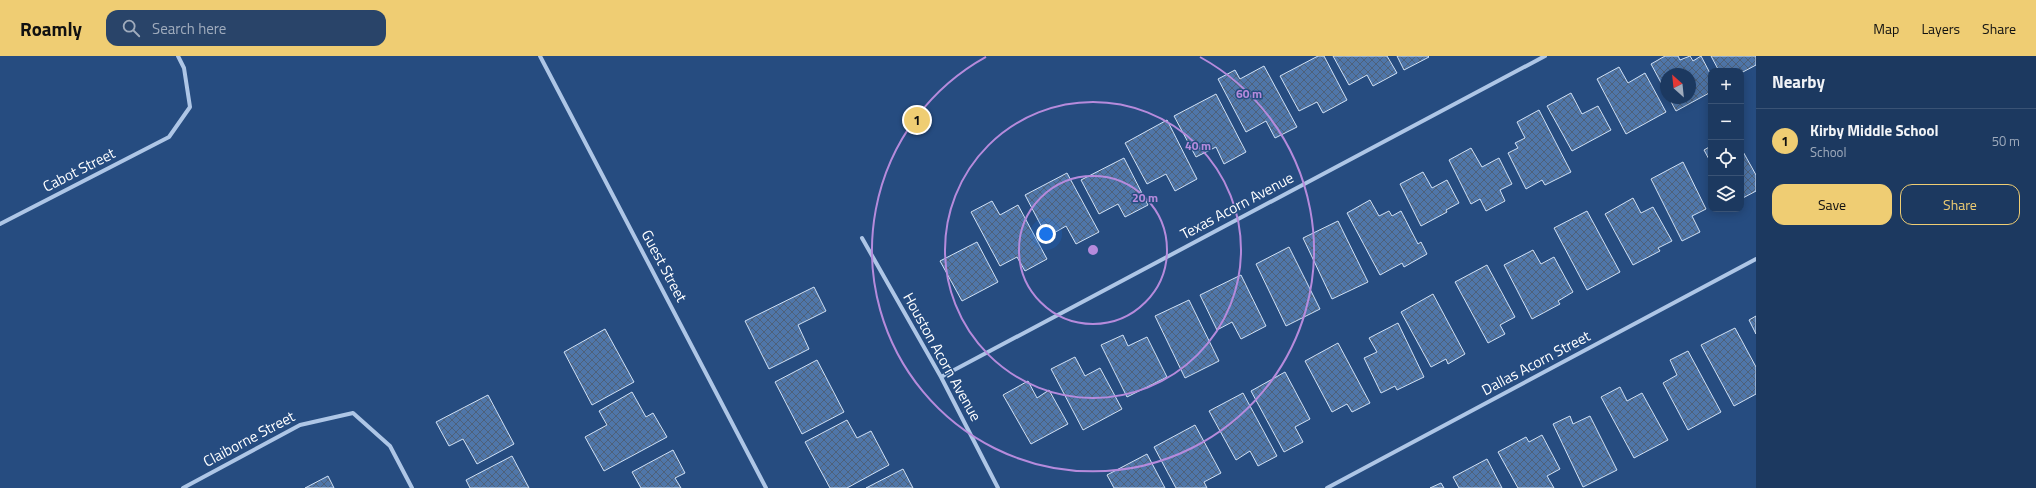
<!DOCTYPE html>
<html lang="en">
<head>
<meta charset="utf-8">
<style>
	:root { --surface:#1c3960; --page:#294469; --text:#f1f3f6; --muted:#a0acbd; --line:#3a5375; --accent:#efcd73 }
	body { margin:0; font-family:"Titillium Web",sans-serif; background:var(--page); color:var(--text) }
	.controls { position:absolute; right:12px; top:12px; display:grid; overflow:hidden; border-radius:8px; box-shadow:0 2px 10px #0003 }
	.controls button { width:36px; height:36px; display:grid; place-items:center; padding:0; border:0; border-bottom:1px solid var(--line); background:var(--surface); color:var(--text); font:20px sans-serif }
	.compass { position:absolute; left:1660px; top:12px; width:36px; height:36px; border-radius:50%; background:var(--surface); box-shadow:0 2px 10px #0003; rotate:333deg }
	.you { position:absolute; left:1046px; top:178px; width:14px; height:14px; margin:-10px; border:3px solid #fff; border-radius:50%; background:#1a73e8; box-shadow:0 0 0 6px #1a73e833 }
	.badge { display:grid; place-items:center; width:26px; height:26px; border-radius:50%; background:var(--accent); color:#111; font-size:13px; font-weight:700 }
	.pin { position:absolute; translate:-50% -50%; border:2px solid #fff; box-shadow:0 1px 4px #0006 }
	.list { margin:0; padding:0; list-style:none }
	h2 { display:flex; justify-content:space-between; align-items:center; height:52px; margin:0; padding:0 16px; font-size:17px }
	h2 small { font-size:13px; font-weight:400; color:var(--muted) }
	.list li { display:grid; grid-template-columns:26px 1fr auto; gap:12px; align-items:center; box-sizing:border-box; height:64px; padding:0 16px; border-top:1px solid var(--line) }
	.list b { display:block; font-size:15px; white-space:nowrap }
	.list p { margin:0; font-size:13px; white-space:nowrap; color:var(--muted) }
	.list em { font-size:13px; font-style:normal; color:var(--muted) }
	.actions { display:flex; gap:8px; padding:12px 16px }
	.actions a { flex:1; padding:9px 0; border:1px solid var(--accent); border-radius:12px; text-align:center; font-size:14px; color:var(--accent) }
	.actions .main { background:var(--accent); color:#111 }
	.icon { flex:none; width:22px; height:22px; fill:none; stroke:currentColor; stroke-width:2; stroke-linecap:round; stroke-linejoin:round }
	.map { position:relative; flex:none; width:1756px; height:432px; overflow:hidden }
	header { display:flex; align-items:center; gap:24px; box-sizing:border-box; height:56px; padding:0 20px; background:var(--accent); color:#111 }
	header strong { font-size:19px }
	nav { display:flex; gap:22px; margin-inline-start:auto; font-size:14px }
	.search { width:280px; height:36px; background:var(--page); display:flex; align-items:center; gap:10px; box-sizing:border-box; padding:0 14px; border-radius:12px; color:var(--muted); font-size:15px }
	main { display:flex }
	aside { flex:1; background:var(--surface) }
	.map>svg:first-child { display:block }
	.building { fill:url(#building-cross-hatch); stroke:#d1e1f5 }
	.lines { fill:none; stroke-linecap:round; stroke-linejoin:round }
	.street { stroke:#aec6e6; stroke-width:4 }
	.ring { fill:none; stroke:#b68bdc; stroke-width:2 }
	.labels { text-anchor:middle; stroke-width:3; stroke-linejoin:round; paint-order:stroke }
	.street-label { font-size:15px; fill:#fff; stroke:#264c80 }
	.centre { fill:#b68bdc; stroke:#264c80; stroke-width:2 }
	.ring-label { font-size:12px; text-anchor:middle; font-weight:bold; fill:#b68bdc; stroke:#264c80; stroke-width:3; stroke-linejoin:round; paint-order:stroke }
</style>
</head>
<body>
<header>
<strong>Roamly</strong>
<div class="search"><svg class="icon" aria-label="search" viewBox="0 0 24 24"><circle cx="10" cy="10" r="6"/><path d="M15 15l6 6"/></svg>Search here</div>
<nav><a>Map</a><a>Layers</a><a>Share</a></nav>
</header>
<main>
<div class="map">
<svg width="1756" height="432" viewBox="0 0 1756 432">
	<defs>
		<pattern id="building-cross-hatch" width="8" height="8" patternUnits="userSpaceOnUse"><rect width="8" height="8" fill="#4f76a9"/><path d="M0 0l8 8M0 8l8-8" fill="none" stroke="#4e617a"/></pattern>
	</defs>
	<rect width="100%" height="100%" fill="#264c80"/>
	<!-- building -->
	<path class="building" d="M1318 0H1324L1347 44 1323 57 1317 46 1299 55 1280 20Z
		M1333 0H1387L1397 17 1373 30 1367 19 1349 29Z
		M1397 0H1428L1429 1 1404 14Z
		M1665 0H1678L1680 4 1690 0 1693 5 1701 0 1711 19V36L1676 55 1669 42H1690V18H1666V36L1651 8Z
		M1711 0H1756V9L1741 17V15H1719Z
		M1264 10 1297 71 1275 82 1266 65 1246 76 1218 23 1235 14 1240 23Z
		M1619 11 1628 27 1645 17 1666 56 1626 78 1597 23Z
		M1571 37 1582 58 1598 50 1611 74 1572 95 1547 50Z
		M1216 38 1246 96 1224 108 1216 91 1196 101 1174 60Z
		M1539 54 1571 116 1545 129 1542 124 1526 133 1508 97 1518 92 1515 87 1525 82 1517 66Z
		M1167 64 1197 123 1175 135 1166 118 1147 128 1125 87Z
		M1711 90V107L1704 94Z
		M1471 92 1482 111 1499 102 1512 128 1500 134 1505 145 1486 155 1480 143 1471 148 1449 104Z
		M1741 92 1756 119V135L1741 143Z
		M1124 102 1148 149 1125 161 1118 148 1099 158 1081 124Z
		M1683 106 1706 153 1692 160 1700 176 1682 185 1651 123Z
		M1423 116 1432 132 1447 124 1459 147 1446 154 1447 156 1421 170 1400 128Z
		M1067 117 1099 176 1076 188 1066 170 1047 181 1025 139Z
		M1633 142 1641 157 1653 151 1672 185 1658 192 1660 195 1633 209 1605 158Z
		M1370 144 1379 160 1389 155 1392 160 1401 155 1418 188 1421 186 1427 198 1404 211 1402 207 1380 219 1347 157Z
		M992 145 1000 159 1018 149 1047 203 1025 215 1017 201 1000 210 971 156Z
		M1587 155 1620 216 1587 234 1554 172Z
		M1338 165 1368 226 1332 243 1303 182Z
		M977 186 998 226 962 245 940 205Z
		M1289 191 1320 253 1286 270 1256 208Z
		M1533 194 1541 208 1554 201 1573 236 1558 245 1560 248 1532 263 1504 209Z
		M1487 209 1515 261 1500 269 1505 278 1488 287 1455 226Z
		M1241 219 1266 270 1241 283 1232 266 1217 274 1200 239Z
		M814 231 826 255 798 269 809 293 769 313 745 265Z
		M1433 238 1465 298 1448 308 1446 303 1431 311 1401 256Z
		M1189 244 1219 305 1185 322 1155 260Z
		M1756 260V278L1749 264Z
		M1398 267 1424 321 1397 334 1395 330 1381 337 1364 302 1377 296 1369 282Z
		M1735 272 1756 311V338L1734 350 1701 289Z
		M605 273 634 326 592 349 564 296Z
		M1123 279 1128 290 1147 281 1167 321 1127 341 1101 289Z
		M1338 287 1370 347 1352 356 1347 348 1332 356 1305 305Z
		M1688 295 1721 356 1688 374 1663 327 1677 319 1670 304Z
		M1075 301 1085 320 1100 312 1122 353 1083 374 1051 313Z
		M817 304 844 356 802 378 775 326Z
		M1285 316 1310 363 1295 371 1303 386 1284 396 1251 335Z
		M1028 325 1037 342 1049 334 1068 368 1031 388 1003 339Z
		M1620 331 1627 345 1642 337 1668 384 1634 402 1601 341Z
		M632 336 646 361 653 357 667 381 604 415 585 381 607 369 599 355Z
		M1243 337 1277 400 1258 410 1250 395 1236 404 1209 355Z
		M488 339 514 388 477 408 463 383 449 390 436 366Z
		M1570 360 1573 368 1590 360 1617 414 1583 431 1553 368Z
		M847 364 857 382 871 375 889 409 847 432H830L805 386Z
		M1195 369 1221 417 1204 426 1207 432H1176L1154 391Z
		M1542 379 1560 413 1547 420 1554 432H1518L1498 396 1526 381 1529 386Z
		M673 394 685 417 675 422 681 432H641L632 416Z
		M1147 398 1165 432H1114L1107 419Z
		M512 400 529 432H470L466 424Z
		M1487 403 1502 432H1459L1453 421Z
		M903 413 913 432H866Z
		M328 420 334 432H305Z
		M1441 427 1444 432H1430Z"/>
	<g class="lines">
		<!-- street -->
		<path class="street" d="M540 0 766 432
			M0 168 169 81 190 51 184 12 178 0
			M862 182 941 321 998 432
			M941 321 1545 0
			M183 432 300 369 353 357 390 390 412 432
			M1327 432 1756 203"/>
	</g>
	<!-- distance rings -->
	<g class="ring">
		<circle cx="1093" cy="194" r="74"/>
		<circle cx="1093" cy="194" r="148"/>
		<path d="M1200 1A221 221 0 1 1 986 1"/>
	</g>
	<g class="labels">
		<!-- street labels -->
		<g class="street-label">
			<text transform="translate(79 114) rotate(-27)" y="5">Cabot Street</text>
			<text transform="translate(1237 150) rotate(-28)" y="5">Texas Acorn Avenue</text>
			<text transform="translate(664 210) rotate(62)" y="5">Guest Street</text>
			<text transform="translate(942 301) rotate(61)" y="5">Houston Acorn Avenue</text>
			<text transform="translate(1536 307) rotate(-28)" y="5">Dallas Acorn Street</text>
			<text transform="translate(249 383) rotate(-28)" y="5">Claiborne Street</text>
		</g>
	</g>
	<circle cx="1093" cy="194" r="6" class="centre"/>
	<g class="ring-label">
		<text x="1249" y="42">60 m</text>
		<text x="1198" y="94">40 m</text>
		<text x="1145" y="146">20 m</text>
	</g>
</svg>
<div class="controls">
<button>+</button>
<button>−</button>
<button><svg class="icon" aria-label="locate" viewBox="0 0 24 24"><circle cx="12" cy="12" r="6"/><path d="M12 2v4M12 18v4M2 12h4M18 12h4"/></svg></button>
<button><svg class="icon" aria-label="layers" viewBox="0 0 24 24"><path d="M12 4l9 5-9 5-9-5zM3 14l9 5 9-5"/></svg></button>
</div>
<svg class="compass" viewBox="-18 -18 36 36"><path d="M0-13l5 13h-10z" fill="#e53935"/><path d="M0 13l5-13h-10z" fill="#a0acbd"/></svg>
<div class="you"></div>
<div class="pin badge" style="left:917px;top:64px">1</div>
</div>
<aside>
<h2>Nearby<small></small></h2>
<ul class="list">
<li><span class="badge">1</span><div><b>Kirby Middle School</b><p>School</p></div><em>50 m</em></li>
</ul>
<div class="actions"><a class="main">Save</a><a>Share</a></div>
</aside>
</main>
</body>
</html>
